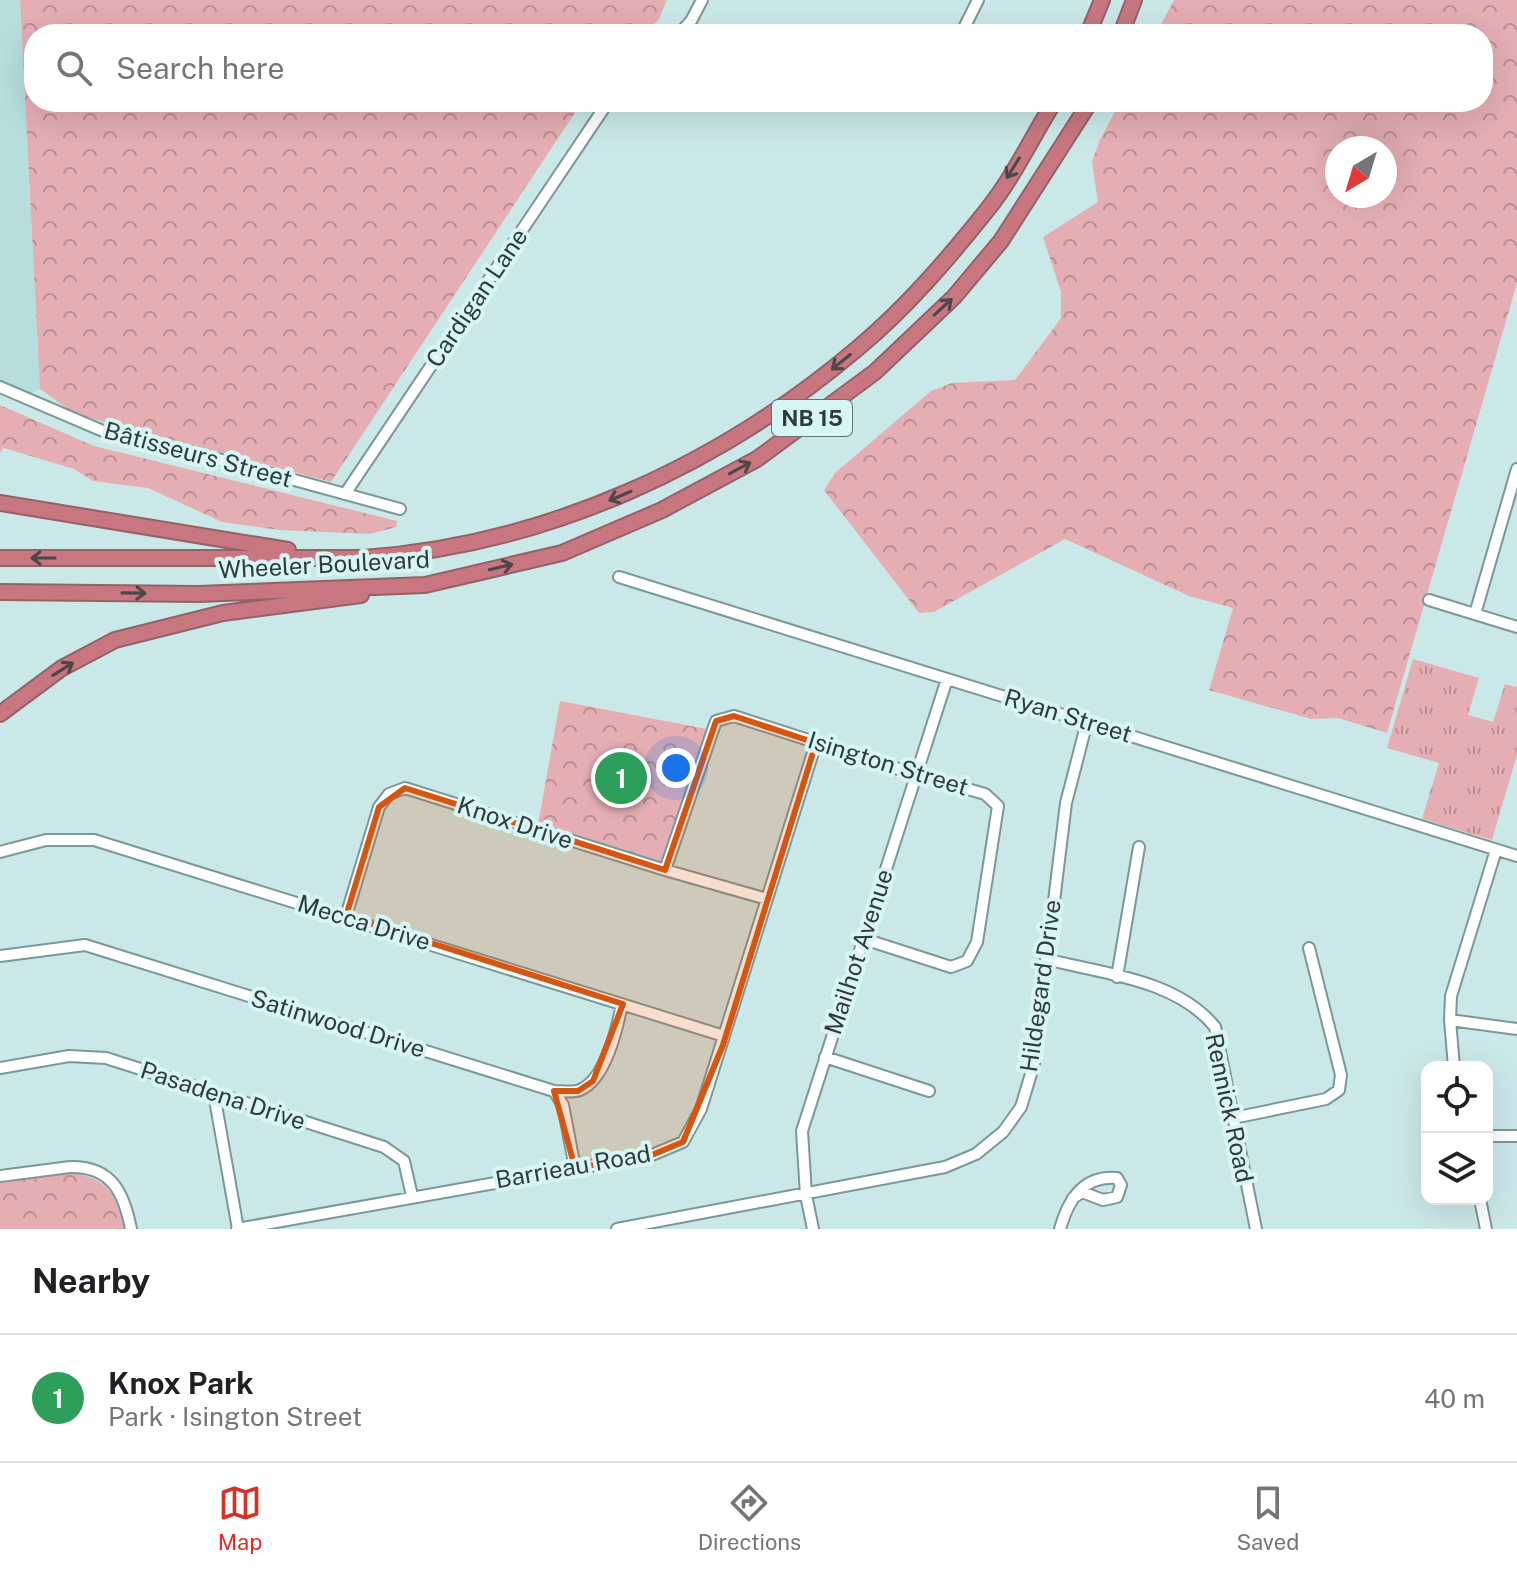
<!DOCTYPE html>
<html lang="en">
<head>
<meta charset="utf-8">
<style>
	:root { --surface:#fff; --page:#f6f6f6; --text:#202124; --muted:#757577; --line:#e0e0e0; --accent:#d93025 }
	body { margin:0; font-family:"Public Sans",sans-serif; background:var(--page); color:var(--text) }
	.controls { position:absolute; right:24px; bottom:24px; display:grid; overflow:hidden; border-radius:16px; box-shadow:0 8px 32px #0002 }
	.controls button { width:72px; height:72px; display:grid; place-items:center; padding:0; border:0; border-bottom:2px solid var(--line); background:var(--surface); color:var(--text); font:40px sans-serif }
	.compass { position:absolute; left:1325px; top:136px; width:72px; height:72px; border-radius:50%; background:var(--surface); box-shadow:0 8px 32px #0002; rotate:218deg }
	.you { position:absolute; left:676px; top:768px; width:28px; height:28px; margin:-20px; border:6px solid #fff; border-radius:50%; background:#1a73e8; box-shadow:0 0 0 12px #1a73e833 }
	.badge { display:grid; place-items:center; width:52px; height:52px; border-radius:50%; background:var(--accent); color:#fff; font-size:26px; font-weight:700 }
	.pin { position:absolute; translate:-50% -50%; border:4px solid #fff; box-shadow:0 2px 8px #0006 }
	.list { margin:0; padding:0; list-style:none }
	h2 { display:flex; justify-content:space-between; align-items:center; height:104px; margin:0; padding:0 32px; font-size:34px }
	h2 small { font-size:26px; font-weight:400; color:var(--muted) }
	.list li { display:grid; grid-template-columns:52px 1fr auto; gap:24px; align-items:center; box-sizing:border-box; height:128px; padding:0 32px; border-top:2px solid var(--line) }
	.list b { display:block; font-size:30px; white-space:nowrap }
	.list p { margin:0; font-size:26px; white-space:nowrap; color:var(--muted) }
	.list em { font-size:26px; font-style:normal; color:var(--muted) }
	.icon { flex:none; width:44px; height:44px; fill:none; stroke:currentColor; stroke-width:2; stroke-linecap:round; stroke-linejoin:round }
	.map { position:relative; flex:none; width:1517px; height:1229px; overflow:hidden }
	.search { position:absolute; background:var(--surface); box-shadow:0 8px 32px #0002; left:24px; right:24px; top:24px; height:88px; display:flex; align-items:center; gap:20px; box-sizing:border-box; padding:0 28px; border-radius:32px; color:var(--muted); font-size:30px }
	.sheet { height:232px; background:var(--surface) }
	nav { display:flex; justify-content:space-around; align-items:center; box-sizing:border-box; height:112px; border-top:2px solid var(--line); background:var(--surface); font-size:22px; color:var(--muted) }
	nav a { display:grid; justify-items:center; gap:4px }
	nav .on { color:var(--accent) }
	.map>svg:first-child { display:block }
	.built { fill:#b7dddd }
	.grass { fill:url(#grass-tufts) }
	.forest { fill:url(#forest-crowns); fill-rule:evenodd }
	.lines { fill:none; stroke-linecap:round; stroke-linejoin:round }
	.minor-casing { stroke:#7c9797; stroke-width:14 }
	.highway-casing { stroke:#936268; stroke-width:18 }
	.minor { stroke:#fff; stroke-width:10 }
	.highway { stroke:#c87780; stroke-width:14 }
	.oneway { stroke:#4e4749 }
	.marked { fill:#d65611; fill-opacity:0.2; stroke:#d65611; stroke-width:6; stroke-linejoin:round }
	.labels { text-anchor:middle; stroke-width:8; stroke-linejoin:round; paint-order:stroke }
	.shield { fill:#d8f5f5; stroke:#627373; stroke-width:2 }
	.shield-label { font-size:22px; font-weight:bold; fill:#303b3b }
	.street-label { font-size:24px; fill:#303b3b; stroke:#d8f5f5 }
</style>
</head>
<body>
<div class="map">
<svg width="1517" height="1229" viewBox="0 0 1517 1229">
	<defs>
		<pattern id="grass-tufts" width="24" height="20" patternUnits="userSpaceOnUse" patternTransform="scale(2)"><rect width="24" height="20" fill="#e4aeb3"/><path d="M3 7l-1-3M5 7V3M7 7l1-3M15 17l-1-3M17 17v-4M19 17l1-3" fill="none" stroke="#b98f93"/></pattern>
		<pattern id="forest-crowns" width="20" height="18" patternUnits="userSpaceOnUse" patternTransform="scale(2)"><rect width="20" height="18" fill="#e4aeb3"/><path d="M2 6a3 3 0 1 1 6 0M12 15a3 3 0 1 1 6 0" fill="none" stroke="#b98f93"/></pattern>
	</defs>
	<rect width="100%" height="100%" fill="#cbe8e8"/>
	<!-- built -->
	<path class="built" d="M0 0H20L40 389 22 398 0 387Z"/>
	<!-- grass -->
	<path class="grass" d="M1413 659 1479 678 1468 715 1493 722 1505 684 1517 687V755L1492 840 1422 819 1439 763 1387 748Z"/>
	<!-- forest -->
	<path class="forest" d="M20 0H667L659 19 644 34H34V102H582L331 482 75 414 40 389Z
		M1174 0H1517V283L1387 733 1338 718 1311 719 1209 690 1233 608 1189 596 1065 539 934 612 919 613 824 490 835 473 931 391 952 383 1015 380 1061 318V292L1043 237 1098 202 1092 162 1100 140 1120 102H1483V34H1156ZM1337 148H1385V196H1337Z
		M0 405 94 446 397 521 396 527 370 534 280 530 222 522 148 488 93 481 74 469 4 448 0 452Z
		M560 701 712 730 665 870 538 825Z
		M70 1172C107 1179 117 1192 124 1229H0V1183Z"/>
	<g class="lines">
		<!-- minor casing -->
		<g class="minor-casing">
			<path id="minor" d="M679 34 691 21 702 0
				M961 34 978 0
				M0 387 110 434 196 453 400 509
				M345 494 608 102
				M619 577 1517 856
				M1429 600 1517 627
				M1475 614 1517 469
				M0 852 46 840H94L724 1036
				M665 870 716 721 734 716 905 771 985 794 998 806 977 942 967 961 951 967 864 939
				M346 916 379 807 389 794 405 788 665 870 767 899
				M0 956 85 945 554 1091C562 1091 573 1093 580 1090 606 1079 617 1029 622 1004
				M1046 959C1103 974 1176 979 1215 1027L1256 1229
				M1117 977 1139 847
				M1450 1020 1517 1029
				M825 1057 929 1091
				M1454 1067 1450 1020 1451 996 1496 850
				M0 1068 69 1056 106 1058 384 1147 404 1161 412 1196
				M554 1091 563 1105 575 1168
				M214 1094 238 1229
				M1233 1118 1326 1099 1339 1090 1341 1075 1309 948
				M1487 1136H1517
				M0 1176 70 1167C112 1166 124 1193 131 1229
				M1480 1199 1486 1229
				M237 1229 652 1155 683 1142 701 1109 816 743
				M617 1229 945 1167 976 1154 1003 1132 1021 1107 1034 1064 1066 803 1087 722
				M813 1229 806 1195 802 1131 947 679
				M1060 1229C1068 1200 1083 1175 1117 1178L1121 1185 1117 1197 1103 1200 1082 1192 1073 1198"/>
		</g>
		<!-- highway casing -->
		<g class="highway-casing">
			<path id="highway" d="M1088 34 1102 0
				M1121 34 1134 0
				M0 503 288 550
				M0 558H363C546 545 719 466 858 348 906 308 948 259 987 210 1013 178 1032 137 1054 102
				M0 592 199 594 425 585 562 553 662 510 757 459 875 372 954 297 1001 241 1090 102
				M0 714 62 668 115 640 223 613 361 595"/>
		</g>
		<!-- minor -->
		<use href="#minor" class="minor"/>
		<!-- highway -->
		<use href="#highway" class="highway"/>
	</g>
	<!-- one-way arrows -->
	<defs><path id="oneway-shaft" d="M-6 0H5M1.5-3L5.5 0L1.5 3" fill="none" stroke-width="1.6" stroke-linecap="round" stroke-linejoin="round" transform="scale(2)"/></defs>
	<g class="oneway">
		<use href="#oneway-shaft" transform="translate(1013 168) rotate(122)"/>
		<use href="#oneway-shaft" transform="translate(943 307) rotate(-43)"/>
		<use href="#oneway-shaft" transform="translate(841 362) rotate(141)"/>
		<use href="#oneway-shaft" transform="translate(740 468) rotate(-28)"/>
		<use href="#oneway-shaft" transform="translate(620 496) rotate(157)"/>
		<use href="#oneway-shaft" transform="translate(43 558) rotate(-180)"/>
		<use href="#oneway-shaft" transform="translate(501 567) rotate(-13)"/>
		<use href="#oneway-shaft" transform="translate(134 593) rotate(1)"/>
		<use href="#oneway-shaft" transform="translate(63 669) rotate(-32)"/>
	</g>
	<!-- marked area -->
	<path class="marked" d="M734 716 816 743 723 1045 683 1142 652 1155 575 1168 554 1091H578L593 1081 623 1004 346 916 379 807 405 788 665 870 716 721Z"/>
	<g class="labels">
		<!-- shield labels -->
		<rect class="shield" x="772" y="400" width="80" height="36" rx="6"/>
		<g class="shield-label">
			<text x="812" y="426">NB 15</text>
		</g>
		<!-- street labels -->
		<g class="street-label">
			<text transform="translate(477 298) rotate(-56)" y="8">Cardigan Lane</text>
			<text transform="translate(198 455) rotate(15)" y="8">Bâtisseurs Street</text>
			<text transform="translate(324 565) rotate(-3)" y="8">Wheeler Boulevard</text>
			<text transform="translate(1068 716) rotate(17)" y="8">Ryan Street</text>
			<text transform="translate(888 764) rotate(17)" y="8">Isington Street</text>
			<text transform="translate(515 823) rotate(18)" y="8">Knox Drive</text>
			<text transform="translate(364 923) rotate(17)" y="8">Mecca Drive</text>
			<text transform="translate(859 952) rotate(-72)" y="8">Mailhot Avenue</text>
			<text transform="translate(1041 986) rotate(-82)" y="8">Hildegard Drive</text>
			<text transform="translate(338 1024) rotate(17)" y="8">Satinwood Drive</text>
			<text transform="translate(223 1096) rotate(18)" y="8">Pasadena Drive</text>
			<text transform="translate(1229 1108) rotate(78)" y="8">Rennick Road</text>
			<text transform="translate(573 1167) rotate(-10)" y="8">Barrieau Road</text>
		</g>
	</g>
</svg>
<div class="controls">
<button><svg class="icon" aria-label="locate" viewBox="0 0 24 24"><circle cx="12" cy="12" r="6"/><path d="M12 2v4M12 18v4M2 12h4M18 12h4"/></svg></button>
<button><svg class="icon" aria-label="layers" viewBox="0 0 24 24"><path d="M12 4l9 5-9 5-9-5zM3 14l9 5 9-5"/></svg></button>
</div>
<svg class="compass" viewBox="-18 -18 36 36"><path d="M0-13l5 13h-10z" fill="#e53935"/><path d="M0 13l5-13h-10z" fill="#757577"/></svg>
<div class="you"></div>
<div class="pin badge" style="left:621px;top:778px;background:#2e9e5b">1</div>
<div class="search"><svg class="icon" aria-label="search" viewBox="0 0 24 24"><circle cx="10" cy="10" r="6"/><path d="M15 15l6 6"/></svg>Search here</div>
</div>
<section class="sheet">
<h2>Nearby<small></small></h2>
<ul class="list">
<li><span class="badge" style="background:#2e9e5b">1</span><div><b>Knox Park</b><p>Park · Isington Street</p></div><em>40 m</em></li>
</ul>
</section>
<nav>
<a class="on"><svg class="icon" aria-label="map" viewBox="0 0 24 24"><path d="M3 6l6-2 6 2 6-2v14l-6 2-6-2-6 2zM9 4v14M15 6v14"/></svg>Map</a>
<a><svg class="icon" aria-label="directions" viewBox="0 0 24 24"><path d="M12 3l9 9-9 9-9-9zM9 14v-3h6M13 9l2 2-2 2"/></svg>Directions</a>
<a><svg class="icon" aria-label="saved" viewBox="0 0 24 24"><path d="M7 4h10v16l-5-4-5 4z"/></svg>Saved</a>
</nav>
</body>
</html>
